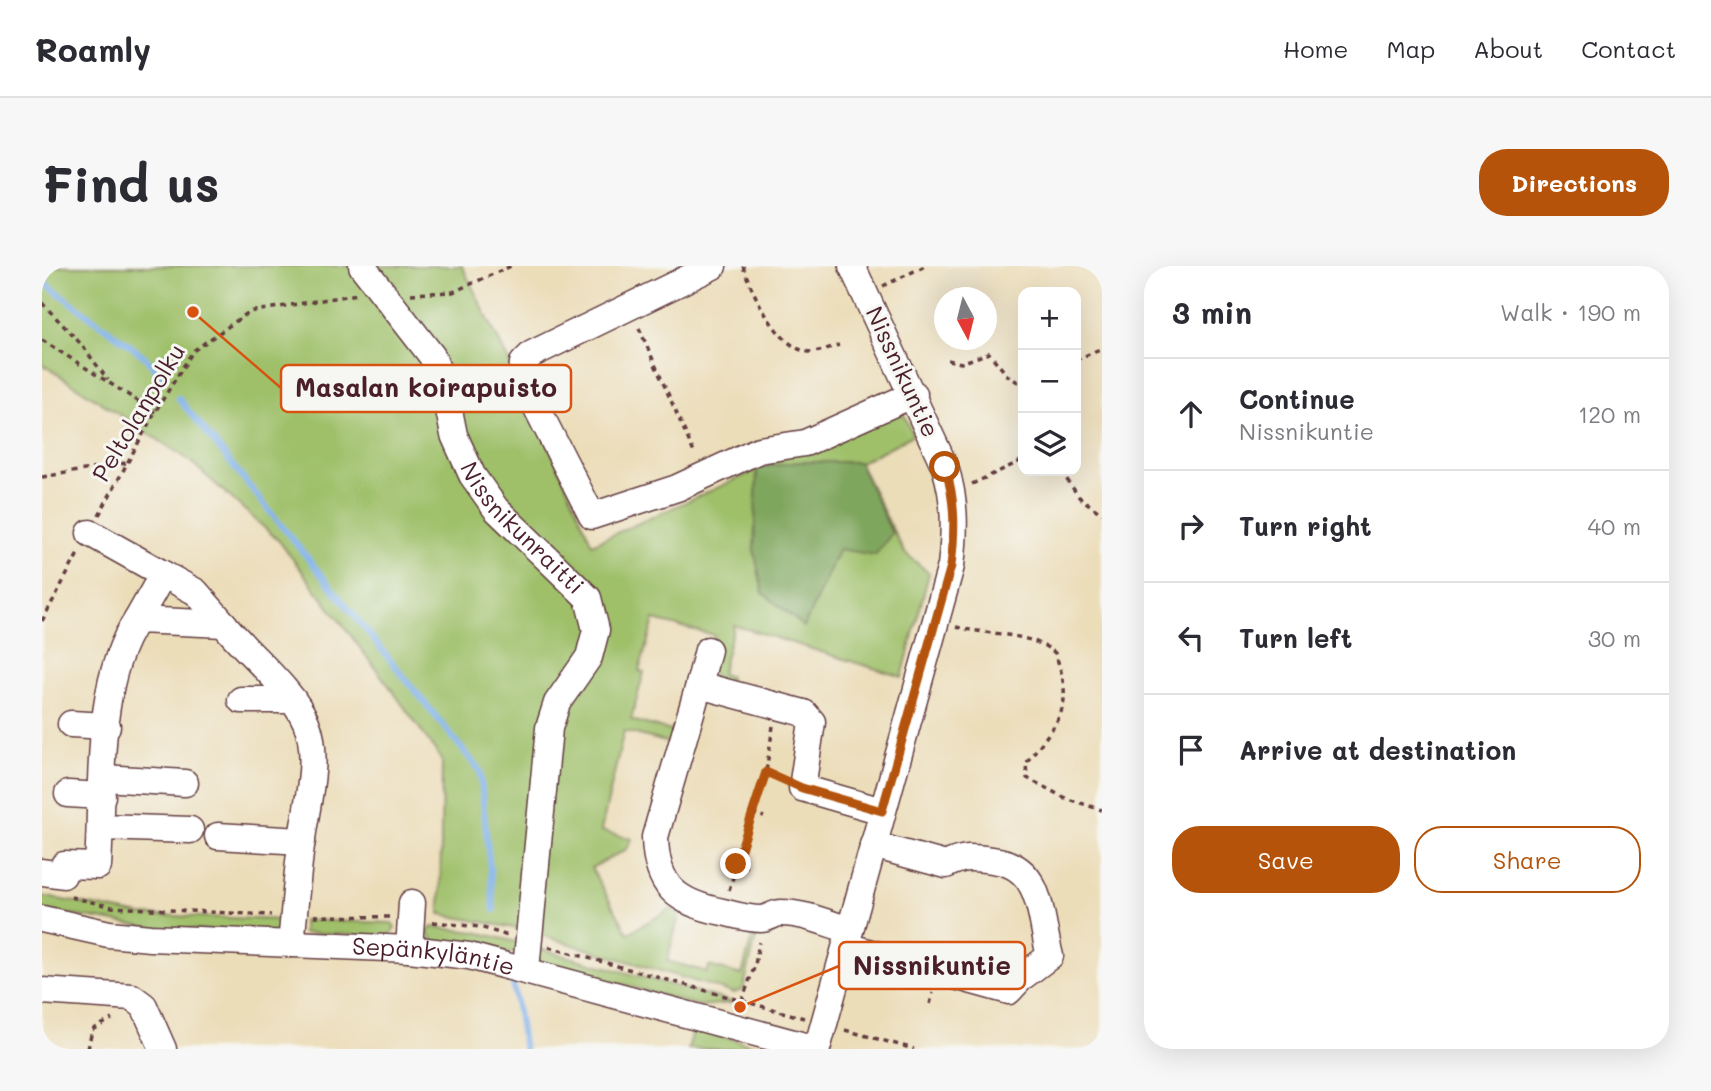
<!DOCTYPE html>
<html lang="en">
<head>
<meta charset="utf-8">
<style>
	:root { --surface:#fff; --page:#f7f7f7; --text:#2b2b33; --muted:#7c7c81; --line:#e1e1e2; --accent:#b45309 }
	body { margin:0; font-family:Mali,sans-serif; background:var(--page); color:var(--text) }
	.controls { position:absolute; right:21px; top:21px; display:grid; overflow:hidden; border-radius:14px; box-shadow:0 7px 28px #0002 }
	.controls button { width:63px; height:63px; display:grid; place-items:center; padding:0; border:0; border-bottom:2px solid var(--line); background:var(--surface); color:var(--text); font:35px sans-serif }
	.compass { position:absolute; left:892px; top:21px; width:63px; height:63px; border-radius:50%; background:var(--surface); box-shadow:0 7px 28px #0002; rotate:173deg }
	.stop { position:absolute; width:21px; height:21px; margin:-16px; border:5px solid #b45309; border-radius:50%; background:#fff }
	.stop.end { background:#b45309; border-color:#fff; box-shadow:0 2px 7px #0008 }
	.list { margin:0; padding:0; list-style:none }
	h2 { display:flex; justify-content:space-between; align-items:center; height:91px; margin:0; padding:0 28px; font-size:30px }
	h2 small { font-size:23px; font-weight:400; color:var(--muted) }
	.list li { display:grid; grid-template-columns:46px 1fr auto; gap:21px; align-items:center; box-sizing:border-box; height:112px; padding:0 28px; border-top:2px solid var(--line) }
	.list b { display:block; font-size:26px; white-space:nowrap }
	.list p { margin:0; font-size:23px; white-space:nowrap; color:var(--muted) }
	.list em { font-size:23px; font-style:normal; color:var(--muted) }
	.actions { display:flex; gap:14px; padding:21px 28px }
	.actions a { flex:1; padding:16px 0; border:2px solid var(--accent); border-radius:28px; text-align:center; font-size:24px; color:var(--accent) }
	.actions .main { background:var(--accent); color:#fff }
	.icon { flex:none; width:38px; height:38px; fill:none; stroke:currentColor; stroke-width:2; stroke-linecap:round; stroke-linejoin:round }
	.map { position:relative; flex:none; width:1060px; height:783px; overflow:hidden; border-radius:28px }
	header { display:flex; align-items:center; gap:42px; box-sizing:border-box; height:98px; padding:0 35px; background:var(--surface); border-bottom:2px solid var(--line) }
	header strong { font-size:33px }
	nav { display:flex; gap:38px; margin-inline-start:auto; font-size:24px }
	.intro { display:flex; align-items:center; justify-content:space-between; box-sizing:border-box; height:168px; padding:0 42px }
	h1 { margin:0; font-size:49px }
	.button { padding:18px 32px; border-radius:28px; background:var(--accent); color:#fff; font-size:24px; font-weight:700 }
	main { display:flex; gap:42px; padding:0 42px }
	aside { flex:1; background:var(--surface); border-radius:28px; box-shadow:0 7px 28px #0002 }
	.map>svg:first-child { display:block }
	.green { fill:#9fc069; stroke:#74704a; stroke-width:2 }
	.forest { fill:#7fa65d; stroke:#646244; stroke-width:2 }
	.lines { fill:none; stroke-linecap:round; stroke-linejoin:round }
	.stream { stroke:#7eb0ea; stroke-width:6 }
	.minor-casing { stroke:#623c40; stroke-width:29 }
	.path { stroke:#623c40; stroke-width:3.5; stroke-dasharray:5 5; stroke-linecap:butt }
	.minor { stroke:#fff; stroke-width:26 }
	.route { stroke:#b45309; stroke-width:9 }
	.labels { text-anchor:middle; stroke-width:6; stroke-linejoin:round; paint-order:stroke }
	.street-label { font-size:24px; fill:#4a1f2b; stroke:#f6f6f2 }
	.leader { fill:none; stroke:#d8530f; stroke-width:2.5 }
	.callout-dot { fill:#d8530f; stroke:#f6f6f2; stroke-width:2.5 }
	.callout { fill:#f6f6f2; stroke:#d8530f; stroke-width:2.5 }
	.callout-label { font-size:26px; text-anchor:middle; font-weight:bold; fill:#4a1f2b }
</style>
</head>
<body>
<header>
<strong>Roamly</strong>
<nav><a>Home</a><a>Map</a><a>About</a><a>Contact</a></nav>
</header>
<div class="intro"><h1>Find us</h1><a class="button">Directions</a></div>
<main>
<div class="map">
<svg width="1060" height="783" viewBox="0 0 1060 783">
	<rect width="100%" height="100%" fill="#f6f6f2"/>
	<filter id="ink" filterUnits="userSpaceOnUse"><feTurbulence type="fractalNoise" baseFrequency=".0143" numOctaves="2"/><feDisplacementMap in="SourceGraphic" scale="14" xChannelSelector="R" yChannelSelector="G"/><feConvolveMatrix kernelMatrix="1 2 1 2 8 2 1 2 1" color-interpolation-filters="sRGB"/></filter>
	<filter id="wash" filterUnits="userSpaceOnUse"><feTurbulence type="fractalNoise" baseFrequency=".00686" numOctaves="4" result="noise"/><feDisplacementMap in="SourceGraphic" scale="28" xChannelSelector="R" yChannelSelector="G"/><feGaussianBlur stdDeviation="1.57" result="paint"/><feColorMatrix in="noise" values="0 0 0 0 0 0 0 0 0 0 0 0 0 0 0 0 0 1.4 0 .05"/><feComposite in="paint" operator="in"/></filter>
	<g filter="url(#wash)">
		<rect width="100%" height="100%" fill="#ecddb9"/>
		<!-- green -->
		<path class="green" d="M0 0H420L496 155 550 278 858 140 871 169 817 197 862 286 887 307 860 411 692 359 679 408 688 411 686 422 666 404 672 369 612 354 597 405 602 406 589 454 638 467 635 479 582 465 559 565 590 573 585 583 549 602 586 667 629 643 638 646 625 695 665 706 667 700 700 709 710 671 714 672 701 724 692 727 482 664 398 648 400 494 350 424 237 275 147 194 0 98Z
			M0 630 99 649 247 654 248 657 234 667 110 662 0 644Z
			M261 654 350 657 353 661 349 668 342 670 261 667Z
			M390 661 434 666 478 677 474 685 463 688 393 675 385 667Z
			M495 682 688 735 689 737 658 740 496 695Z
			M652 762 725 783H646Z"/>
		<!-- forest -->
		<path class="forest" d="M755 196H817L850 267 833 289 797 283 762 361 721 327 712 284 715 202Z"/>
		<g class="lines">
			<!-- stream -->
			<path class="stream" d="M0 15 102 90 119 111
				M136 132 438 505 452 644
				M471 717 482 783"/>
		</g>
	</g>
	<g filter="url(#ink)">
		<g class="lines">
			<!-- minor casing -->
			<g class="minor-casing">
				<g id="minor">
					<path id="s1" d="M320 0 390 90 403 124 412 169 430 209 454 243 546 332 554 364 547 391 515 437 507 462 484 703"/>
					<path d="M671 0 490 88 481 97 479 111 550 250 635 222 717 184 763 177 872 128"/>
					<path d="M48 267 121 308"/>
					<path d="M95 354 121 308 154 326 182 358"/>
					<path d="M657 419 666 384"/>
					<path d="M199 434H251"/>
					<path d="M29 458 65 460"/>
					<path d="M61 512 143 517"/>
					<path d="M26 528 60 530"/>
					<path d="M59 561 148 564"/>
					<path d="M176 570 260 575"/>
					<path d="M0 606 21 609 22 599 56 600C61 526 52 416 95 354L182 358C206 389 249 421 264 456 278 488 266 533 261 566 255 603 253 641 249 678"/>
					<path id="s2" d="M0 653 67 668 108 672 367 683 427 690 774 783"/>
					<path d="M808 664C786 658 763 647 739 647 732 647 726 653 719 653 706 653 693 649 681 646 635 637 614 621 613 571L657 419 762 447 770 456 760 522 840 545"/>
					<path d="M804 680 967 725 980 711 1008 690C997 649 1001 599 950 594 931 591 921 590 904 599L831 579"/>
					<path d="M367 683 370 637"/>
					<path d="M0 725 90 731 102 740 121 783"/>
					<path d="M775 783 909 300C913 265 914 235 903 201L810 0"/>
				</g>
			</g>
			<!-- path -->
			<path class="path" d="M701 0C709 25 738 87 770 86 778 86 789 81 797 79
				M841 20 883 0
				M369 28 411 26 469 0
				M0 37 38 77 66 114
				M597 62 653 189
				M0 74 113 146
				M906 94 919 97 947 87 966 110 979 118
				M1034 94 1060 82
				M1019 205 1037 231 1060 248
				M0 211 84 197
				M930 218 981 194
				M57 249 113 146 151 85 207 46 316 28
				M0 355 37 286
				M914 361C945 369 989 366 1013 387 1034 444 1017 453 984 497L985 512 1023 532 1060 544
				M731 460 724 506 739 513
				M710 547 722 551
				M694 598 705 601
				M687 624 724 506
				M29 631 70 641 229 649
				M272 650 348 651
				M391 656 438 661 466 670
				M507 681 762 752
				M700 735 713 699 717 676
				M888 738 891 727
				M803 764 872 783
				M46 783 50 764 70 753"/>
			<!-- minor -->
			<use href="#minor" class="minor"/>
		</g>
	</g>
	<g class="lines" filter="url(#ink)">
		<!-- route -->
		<path class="route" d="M694 598 724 506 760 522 840 545 909 300C913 265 914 235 903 201"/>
	</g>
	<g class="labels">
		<!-- street labels -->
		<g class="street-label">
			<text transform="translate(860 106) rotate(65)" y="8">Nissnikuntie</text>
			<text transform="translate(97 147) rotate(-59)" y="8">Peltolanpolku</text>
			<text dy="8" stroke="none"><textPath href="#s1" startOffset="313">Nissnikunraitti</textPath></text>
			<text dy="8" stroke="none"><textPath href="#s2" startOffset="394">Sepänkyläntie</textPath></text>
		</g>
	</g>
	<!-- callouts -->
	<path class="leader" d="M151 46L239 122M698 741L797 700"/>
	<g class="callout-dot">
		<circle cx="151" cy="46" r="7"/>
		<circle cx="698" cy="741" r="7"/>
	</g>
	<g class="callout">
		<rect x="239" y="99" width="290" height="47" rx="7"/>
		<rect x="797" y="676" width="186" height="47" rx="7"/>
	</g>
	<g class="callout-label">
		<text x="384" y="131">Masalan koirapuisto</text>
		<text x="890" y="709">Nissnikuntie</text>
	</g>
</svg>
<div class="controls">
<button>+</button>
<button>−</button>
<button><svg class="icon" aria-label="layers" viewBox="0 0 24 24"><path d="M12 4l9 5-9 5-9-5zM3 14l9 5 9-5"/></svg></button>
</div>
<svg class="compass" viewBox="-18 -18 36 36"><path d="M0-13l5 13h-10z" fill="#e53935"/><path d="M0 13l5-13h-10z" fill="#7c7c81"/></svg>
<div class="stop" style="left:903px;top:201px"></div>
<div class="stop end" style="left:694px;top:598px"></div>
</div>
<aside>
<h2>3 min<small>Walk · 190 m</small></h2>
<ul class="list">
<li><svg class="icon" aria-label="ahead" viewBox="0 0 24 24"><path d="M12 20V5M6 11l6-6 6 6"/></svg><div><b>Continue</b><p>Nissnikuntie</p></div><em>120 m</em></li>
<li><svg class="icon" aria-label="right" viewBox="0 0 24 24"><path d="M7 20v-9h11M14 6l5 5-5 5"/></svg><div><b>Turn right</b></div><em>40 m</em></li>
<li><svg class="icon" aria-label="left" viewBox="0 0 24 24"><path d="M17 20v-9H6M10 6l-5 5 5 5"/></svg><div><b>Turn left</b></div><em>30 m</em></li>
<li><svg class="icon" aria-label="arrive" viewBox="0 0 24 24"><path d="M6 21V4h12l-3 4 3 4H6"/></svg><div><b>Arrive at destination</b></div></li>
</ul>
<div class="actions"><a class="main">Save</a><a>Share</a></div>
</aside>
</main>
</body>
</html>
